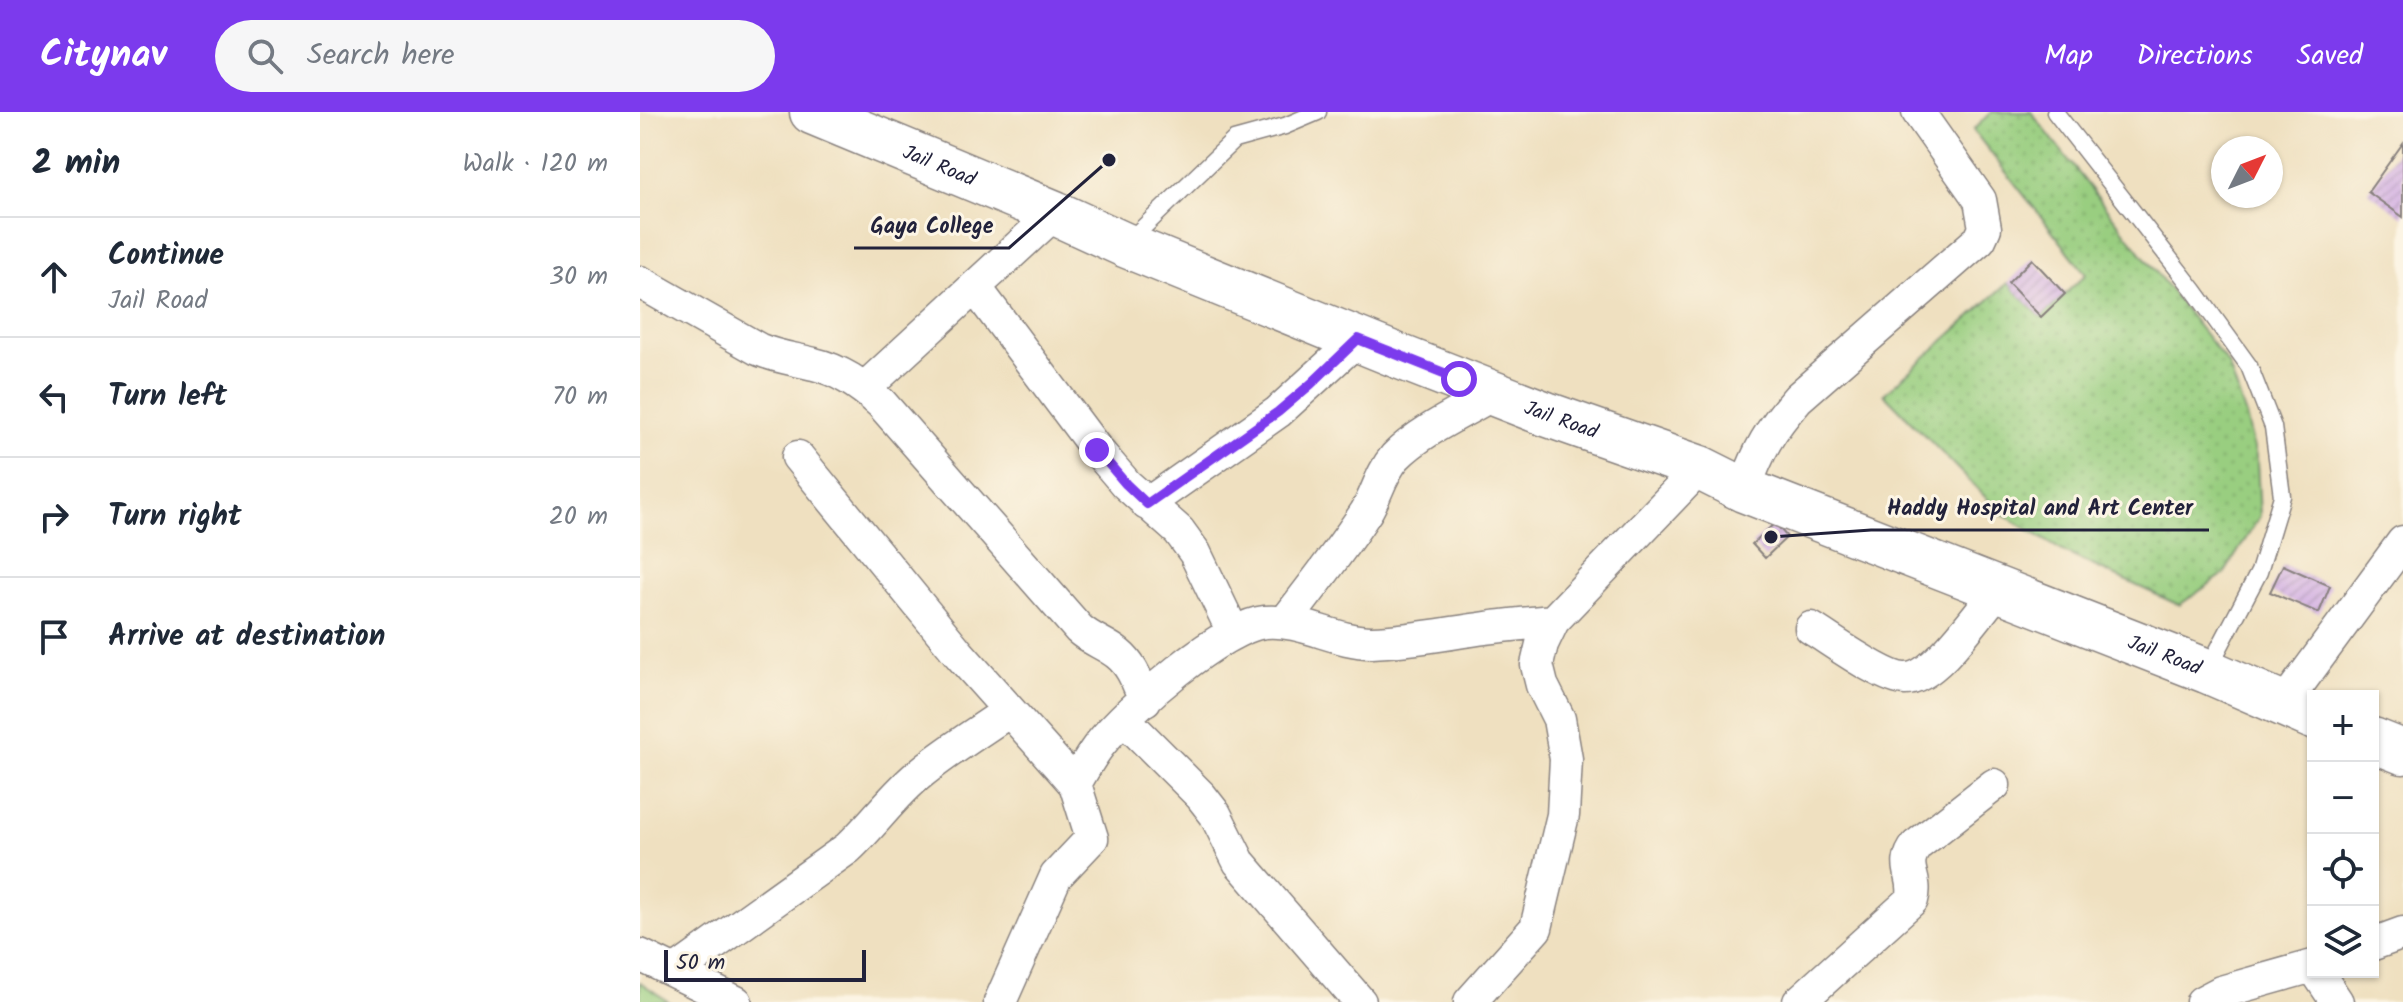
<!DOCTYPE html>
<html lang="en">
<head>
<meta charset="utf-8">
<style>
	:root { --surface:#fff; --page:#f6f6f7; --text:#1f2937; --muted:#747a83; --line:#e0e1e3; --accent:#7c3aed }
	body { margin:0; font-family:Kalam,sans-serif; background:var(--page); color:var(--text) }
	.controls { position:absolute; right:24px; bottom:24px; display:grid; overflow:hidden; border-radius:0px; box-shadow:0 2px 6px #0004 }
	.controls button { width:72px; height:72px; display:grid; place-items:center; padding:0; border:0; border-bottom:2px solid var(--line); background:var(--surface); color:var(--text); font:40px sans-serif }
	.compass { position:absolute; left:1571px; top:24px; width:72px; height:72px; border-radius:50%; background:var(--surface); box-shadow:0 2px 6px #0004; rotate:48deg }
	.scale { position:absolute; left:24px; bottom:20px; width:202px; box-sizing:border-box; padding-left:8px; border:4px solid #22223b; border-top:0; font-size:22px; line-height:28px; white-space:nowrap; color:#22223b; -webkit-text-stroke:6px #fcf5e5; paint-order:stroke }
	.stop { position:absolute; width:24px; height:24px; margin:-18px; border:6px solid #7c3aed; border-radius:50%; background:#fff }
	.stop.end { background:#7c3aed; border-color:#fff; box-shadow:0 2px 8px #0008 }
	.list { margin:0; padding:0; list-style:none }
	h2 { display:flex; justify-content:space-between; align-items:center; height:104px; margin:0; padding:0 32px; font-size:34px }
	h2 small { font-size:26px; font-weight:400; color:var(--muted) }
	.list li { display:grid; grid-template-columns:52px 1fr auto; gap:24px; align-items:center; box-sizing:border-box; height:120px; padding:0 32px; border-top:2px solid var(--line) }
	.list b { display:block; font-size:30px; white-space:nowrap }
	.list p { margin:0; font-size:26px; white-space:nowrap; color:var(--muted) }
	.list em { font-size:26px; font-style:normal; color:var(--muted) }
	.icon { flex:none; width:44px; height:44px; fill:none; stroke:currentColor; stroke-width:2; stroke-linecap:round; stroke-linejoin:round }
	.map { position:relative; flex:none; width:1763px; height:890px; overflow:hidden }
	header { display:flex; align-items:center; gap:48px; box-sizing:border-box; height:112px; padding:0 40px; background:var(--accent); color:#fff }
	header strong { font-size:38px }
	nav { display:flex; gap:44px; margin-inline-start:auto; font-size:28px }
	.search { width:560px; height:72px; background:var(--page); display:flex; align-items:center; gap:20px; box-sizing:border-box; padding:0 28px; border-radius:44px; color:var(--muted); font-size:30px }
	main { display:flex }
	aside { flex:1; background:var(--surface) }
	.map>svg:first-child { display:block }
	.grass { fill:url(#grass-dots); stroke:#5e785e; stroke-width:2 }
	.green { fill:#99ce80; stroke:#5e785e; stroke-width:2 }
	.building { fill:url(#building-hatch) }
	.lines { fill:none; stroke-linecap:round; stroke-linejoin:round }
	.lane-casing { stroke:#88817e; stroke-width:19 }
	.street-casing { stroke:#88817e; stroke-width:35 }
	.primary-casing { stroke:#88817e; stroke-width:47 }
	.lane { stroke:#fff; stroke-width:16 }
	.street { stroke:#fff; stroke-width:32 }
	.primary { stroke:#fff; stroke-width:44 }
	.route { stroke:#7c3aed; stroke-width:10 }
	.labels { text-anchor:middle; stroke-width:6; stroke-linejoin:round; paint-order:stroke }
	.street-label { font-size:20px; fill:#22223b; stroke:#fcf5e5 }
	.leader { fill:none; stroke:#22223b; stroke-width:3 }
	.callout-dot { fill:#22223b; stroke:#fcf5e5; stroke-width:3 }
	.callout-label { font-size:22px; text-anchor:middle; font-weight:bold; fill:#22223b; stroke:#fcf5e5; stroke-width:6; stroke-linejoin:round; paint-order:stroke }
</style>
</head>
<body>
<header>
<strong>Citynav</strong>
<div class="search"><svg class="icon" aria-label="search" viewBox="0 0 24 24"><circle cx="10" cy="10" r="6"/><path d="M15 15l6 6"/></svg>Search here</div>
<nav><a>Map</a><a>Directions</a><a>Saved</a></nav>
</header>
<main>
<aside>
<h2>2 min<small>Walk · 120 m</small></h2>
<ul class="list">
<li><svg class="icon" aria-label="ahead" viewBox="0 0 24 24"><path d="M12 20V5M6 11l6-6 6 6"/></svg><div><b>Continue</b><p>Jail Road</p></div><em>30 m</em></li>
<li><svg class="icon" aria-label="left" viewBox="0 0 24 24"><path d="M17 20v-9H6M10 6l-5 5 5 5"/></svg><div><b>Turn left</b></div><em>70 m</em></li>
<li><svg class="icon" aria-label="right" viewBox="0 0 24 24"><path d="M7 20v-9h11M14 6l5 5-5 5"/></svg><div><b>Turn right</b></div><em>20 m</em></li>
<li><svg class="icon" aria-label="arrive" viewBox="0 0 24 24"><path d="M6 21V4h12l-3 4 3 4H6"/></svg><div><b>Arrive at destination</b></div></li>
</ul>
</aside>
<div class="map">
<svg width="1763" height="890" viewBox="0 0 1763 890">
	<defs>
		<pattern id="grass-dots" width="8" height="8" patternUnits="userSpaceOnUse" patternTransform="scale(2)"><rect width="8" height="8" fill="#99ce80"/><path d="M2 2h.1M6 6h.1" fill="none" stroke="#84b170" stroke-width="1.8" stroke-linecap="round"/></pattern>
		<pattern id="building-hatch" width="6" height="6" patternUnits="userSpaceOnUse" patternTransform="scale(2)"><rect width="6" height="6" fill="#cca5e3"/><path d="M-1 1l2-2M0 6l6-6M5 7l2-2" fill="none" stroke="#a586b9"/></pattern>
	</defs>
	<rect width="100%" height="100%" fill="#fcf5e5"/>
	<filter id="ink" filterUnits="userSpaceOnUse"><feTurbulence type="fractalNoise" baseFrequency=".0125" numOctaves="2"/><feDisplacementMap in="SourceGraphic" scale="16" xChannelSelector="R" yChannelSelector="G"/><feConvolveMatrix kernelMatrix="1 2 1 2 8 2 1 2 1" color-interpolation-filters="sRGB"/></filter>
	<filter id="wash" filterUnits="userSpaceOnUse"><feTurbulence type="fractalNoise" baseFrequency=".006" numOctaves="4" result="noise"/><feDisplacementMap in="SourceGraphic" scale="32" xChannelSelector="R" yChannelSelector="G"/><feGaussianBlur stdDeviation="1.8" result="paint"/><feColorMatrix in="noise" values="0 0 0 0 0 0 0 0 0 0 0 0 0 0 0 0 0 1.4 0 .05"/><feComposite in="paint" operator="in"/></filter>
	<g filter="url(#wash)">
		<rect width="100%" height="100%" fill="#efe0c0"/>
		<!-- grass -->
		<path class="grass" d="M1351 0H1391L1588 252 1606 304 1617 349 1620 404 1584 462 1539 493 1426 441 1361 401 1244 282 1368 171 1401 205 1446 162 1333 18Z"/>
		<!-- green -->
		<path class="green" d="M0 870 29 890H0Z"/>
		<g id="blocks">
			<!-- building -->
			<path class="building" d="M1763 31V105L1728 80Z
				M1392 147 1425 182 1401 205 1368 171Z
				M1135 411 1147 425 1125 446 1112 432Z
				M1643 453 1690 474 1679 501 1630 480Z"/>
		</g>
	</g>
	<g filter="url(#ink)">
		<use href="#blocks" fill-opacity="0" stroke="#88817e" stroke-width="2"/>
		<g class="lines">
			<!-- lane casing -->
			<g class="lane-casing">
				<path id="lane" d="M1415 0 1554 178 1609 254 1633 315 1642 384 1619 460 1567 559
					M486 132 594 28 645 14 678 0"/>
			</g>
			<!-- street casing -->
			<g class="street-casing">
				<path id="street" d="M0 170 118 237C136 245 155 247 174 252 200 258 221 273 241 291L439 517C451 528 466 532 478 542 493 554 498 572 505 588
					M335 175 457 338 486 372 539 419 555 441 593 520
					M225 276 415 101
					M158 345 320 543 435 672
					M1104 378C1119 337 1129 319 1158 286L1340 127 1345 116 1340 88 1278 0
					M507 392 638 300 718 227
					M645 510C673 474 701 438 726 400 737 382 741 361 755 345 780 319 823 300 855 281
					M1171 516C1191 528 1244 567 1265 567 1294 568 1339 500 1358 478
					M1643 593 1763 430
					M484 607 561 684 575 702 599 750 720 890
					M1733 832 1763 821
					M0 843 96 890
					M35 860 208 736C234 712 254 682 282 660 309 638 340 619 369 599
					M1677 860 1697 890
					M360 890 416 764 452 726 435 672C443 658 451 643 461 631 489 596 582 514 625 510 663 507 695 530 732 530 771 529 808 521 846 516 868 513 891 511 913 509
					M830 890 896 816 923 703 926 647 919 607 902 573 897 553 902 532 913 509 1060 356
					M1159 890 1272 788C1279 765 1259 755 1277 733L1354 673
					M1562 890 1581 880 1673 854"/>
			</g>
			<!-- primary casing -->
			<g class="primary-casing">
				<g id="primary">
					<path id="s1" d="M172 0 415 101 485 133 758 244 906 302 1060 356 1104 378 1567 559 1673 605"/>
					<path d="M1733 628 1763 640"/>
				</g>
			</g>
			<!-- lane -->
			<use href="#lane" class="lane"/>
			<!-- street -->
			<use href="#street" class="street"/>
			<!-- primary -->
			<use href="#primary" class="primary"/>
		</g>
	</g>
	<g class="lines" filter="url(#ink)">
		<!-- route -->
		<path class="route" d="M457 338 486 372 507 392 638 300 671 272 718 227 819 267"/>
	</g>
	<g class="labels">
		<!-- street labels -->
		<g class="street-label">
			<text dy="7" stroke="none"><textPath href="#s1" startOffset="138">Jail Road</textPath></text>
			<text dy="7" stroke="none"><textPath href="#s1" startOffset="810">Jail Road</textPath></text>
			<text dy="7" stroke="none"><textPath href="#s1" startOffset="1458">Jail Road</textPath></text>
		</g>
	</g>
	<!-- callouts -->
	<path class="leader" d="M469 48L369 136H214M1131 425L1231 418H1569"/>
	<g class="callout-dot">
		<circle cx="469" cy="48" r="8"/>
		<circle cx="1131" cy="425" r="8"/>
	</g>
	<g class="callout-label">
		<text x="292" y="121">Gaya College</text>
		<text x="1400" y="403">Haddy Hospital and Art Center</text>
	</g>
</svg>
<div class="controls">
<button>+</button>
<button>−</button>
<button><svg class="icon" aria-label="locate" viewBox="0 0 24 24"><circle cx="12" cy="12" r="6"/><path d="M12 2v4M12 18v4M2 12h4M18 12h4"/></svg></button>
<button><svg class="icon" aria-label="layers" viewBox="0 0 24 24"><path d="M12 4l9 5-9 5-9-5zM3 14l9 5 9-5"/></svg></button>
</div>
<svg class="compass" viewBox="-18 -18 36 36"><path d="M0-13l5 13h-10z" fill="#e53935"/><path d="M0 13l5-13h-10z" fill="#747a83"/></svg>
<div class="scale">50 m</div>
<div class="stop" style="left:819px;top:267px"></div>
<div class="stop end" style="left:457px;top:338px"></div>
</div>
</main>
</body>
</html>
